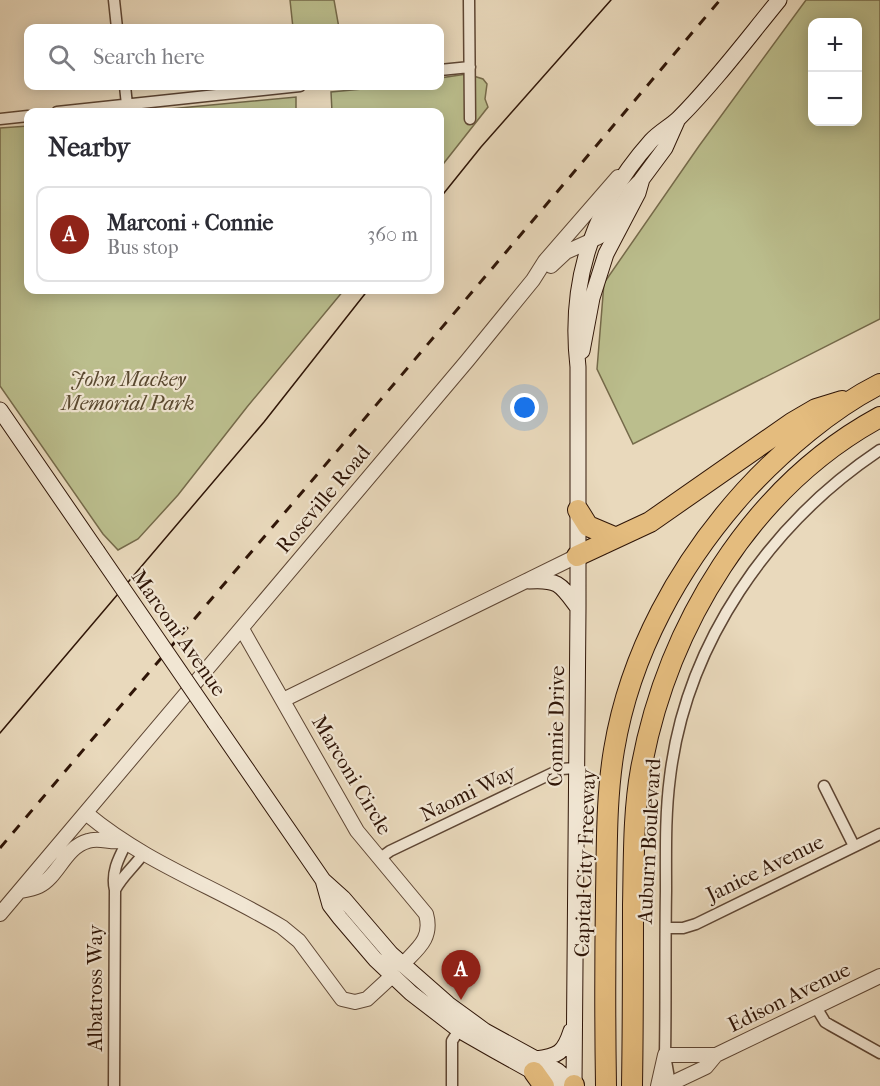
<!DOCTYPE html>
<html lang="en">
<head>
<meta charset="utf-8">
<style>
	:root { --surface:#fff; --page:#f7f7f7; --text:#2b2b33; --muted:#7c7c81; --line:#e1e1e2; --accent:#8f2418 }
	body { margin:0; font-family:"IM FELL French Canon",serif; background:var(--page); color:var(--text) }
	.controls { position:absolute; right:18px; top:18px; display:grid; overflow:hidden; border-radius:12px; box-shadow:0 3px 15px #0003 }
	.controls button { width:54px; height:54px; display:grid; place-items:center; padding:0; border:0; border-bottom:2px solid var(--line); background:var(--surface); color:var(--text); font:30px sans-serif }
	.you { position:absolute; left:525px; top:408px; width:21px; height:21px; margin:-15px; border:4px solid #fff; border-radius:50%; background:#1a73e8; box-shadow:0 0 0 9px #1a73e833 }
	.badge { display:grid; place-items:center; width:39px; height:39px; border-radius:50%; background:var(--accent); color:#fff; font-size:20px; font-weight:700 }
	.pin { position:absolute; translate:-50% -50px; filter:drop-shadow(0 2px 3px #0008) }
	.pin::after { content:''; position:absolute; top:32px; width:21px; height:18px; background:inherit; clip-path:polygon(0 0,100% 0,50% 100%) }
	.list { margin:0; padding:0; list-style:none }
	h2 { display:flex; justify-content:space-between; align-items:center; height:78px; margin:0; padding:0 24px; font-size:26px }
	h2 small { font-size:20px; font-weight:400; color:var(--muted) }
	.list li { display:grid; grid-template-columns:39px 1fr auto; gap:18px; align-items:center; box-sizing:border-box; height:96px; margin:0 12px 12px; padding:0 12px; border:2px solid var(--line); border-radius:12px }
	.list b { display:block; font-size:22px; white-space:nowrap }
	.list p { margin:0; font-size:20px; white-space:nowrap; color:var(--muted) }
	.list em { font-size:20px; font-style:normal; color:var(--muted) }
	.icon { flex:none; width:33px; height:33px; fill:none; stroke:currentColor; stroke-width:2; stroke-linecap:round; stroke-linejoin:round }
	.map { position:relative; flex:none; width:880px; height:1086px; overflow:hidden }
	.search { position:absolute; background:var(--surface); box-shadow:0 3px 15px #0003; left:24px; top:24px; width:420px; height:66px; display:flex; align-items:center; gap:15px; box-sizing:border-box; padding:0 21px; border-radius:12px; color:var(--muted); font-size:22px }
	.panel { position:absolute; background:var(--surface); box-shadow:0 3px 15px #0003; left:24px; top:108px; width:420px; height:186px; border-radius:12px }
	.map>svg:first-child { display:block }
	.green { fill:#bbbe8d; stroke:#756a4a; stroke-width:1.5; fill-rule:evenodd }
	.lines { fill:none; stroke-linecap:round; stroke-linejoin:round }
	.minor-casing { stroke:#5e4634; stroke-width:13 }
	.tertiary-casing { stroke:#5e4634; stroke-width:16 }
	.secondary-casing { stroke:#2f1507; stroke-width:17 }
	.motorway-casing { stroke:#2f1507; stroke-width:22 }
	.minor { stroke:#f1e6d3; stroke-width:10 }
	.tertiary { stroke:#f1e6d3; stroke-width:14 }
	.secondary { stroke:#f1e6d3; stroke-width:15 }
	.motorway { stroke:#e4bc7e; stroke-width:20 }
	.tram { stroke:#2f1507; stroke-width:1.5 }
	.rail { stroke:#2f1507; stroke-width:3; stroke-dasharray:10 10; stroke-linecap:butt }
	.secondary-bridge-casing { stroke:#2f1507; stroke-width:17; stroke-linecap:butt }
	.secondary-bridge { stroke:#f1e6d3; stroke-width:15 }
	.labels { text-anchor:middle; stroke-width:4.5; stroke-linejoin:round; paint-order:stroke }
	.park-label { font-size:21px; font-style:italic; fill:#59482f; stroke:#f1e6d3 }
	.street-label { font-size:21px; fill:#2f1507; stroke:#f1e6d3 }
</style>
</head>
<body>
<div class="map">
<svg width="880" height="1086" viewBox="0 0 880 1086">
	<rect width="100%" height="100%" fill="#e9d9bc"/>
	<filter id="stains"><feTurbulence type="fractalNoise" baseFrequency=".00333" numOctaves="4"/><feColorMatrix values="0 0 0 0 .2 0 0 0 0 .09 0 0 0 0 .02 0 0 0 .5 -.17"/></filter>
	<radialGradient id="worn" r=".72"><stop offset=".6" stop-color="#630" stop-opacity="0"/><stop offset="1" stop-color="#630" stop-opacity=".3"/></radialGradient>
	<!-- green -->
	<path class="green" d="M290 0H334L339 28H293Z
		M806 0H880V319L633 444 597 369 604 283 699 146ZM812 22H858V122H812Z
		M467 74 483 79 487 84 485 99 488 107 440 168V112H332L331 92 394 86H440V78Z
		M296 97V112H137Z
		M28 126V290H344L247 407 178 495 138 539 118 550 103 534 0 386V128Z"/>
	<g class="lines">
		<!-- minor casing -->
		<g class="minor-casing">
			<path id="minor" d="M114 0 117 28
				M469 0 470 119
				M440 70 470 67
				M125 86 127 105
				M57 112 300 86
				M0 119 28 116
				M824 786 854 846
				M379 859 390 851 561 769 576 768
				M115 890C122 876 134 867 143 854
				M666 928H683L696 924 880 834
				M816 1007 825 1022 830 1025 880 1053
				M670 1084 665 1055C666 1000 665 946 666 891 666 853 665 815 670 777 686 644 769 524 880 450
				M114 1086 115 890C111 873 118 859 126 844
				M452 1086V1041L459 1030"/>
		</g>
		<!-- tertiary casing -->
		<g class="tertiary-casing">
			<path id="tertiary" d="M551 266 566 252 599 237 607 230 631 190 641 180
				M242 629 357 831 426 914C433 939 417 949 402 965
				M283 700 577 556
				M87 814C147 864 216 887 282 927L299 941 342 999 355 1002 367 999 392 976
				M20 891C26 890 33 889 39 886 58 877 65 847 88 841 99 837 110 843 121 841
				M0 914 467 361 533 280 545 261 618 177
				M658 1086 665 1055H716L880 976
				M670 1086V1084L706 1067 716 1055"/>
		</g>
		<!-- secondary casing -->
		<g class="secondary-casing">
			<path id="secondary" d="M582 351 592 298 606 254 638 193 642 179 665 148 677 121
				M0 410 97 551
				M529 581C559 579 561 585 578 608
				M215 723 323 880 343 898 391 954 448 1004 485 1031 558 1071 575 1086
				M323 880 330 905 340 918 375 959 411 993 459 1030 494 1050 555 1084 574 1085
				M536 1059C558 1056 564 1053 571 1031
				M574 1085 578 608V367C568 281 594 205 651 141 659 132 671 126 679 118 715 82 747 39 779 0"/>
		</g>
		<!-- motorway casing -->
		<g class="motorway-casing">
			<path id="motorway" d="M578 510 588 526 614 537
				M577 556 650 522 792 423 816 409 842 401
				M534 1072 544 1086
				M574 1085V1086
				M606 1086C605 1022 605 959 606 895 607 847 606 798 614 750 630 653 680 563 745 491 782 451 832 408 880 384
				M632 1086C633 1026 633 965 633 905 634 860 633 813 641 769 667 627 751 487 880 417"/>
		</g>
		<!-- minor -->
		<use href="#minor" class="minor"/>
		<!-- tertiary -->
		<use href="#tertiary" class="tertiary"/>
		<!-- secondary -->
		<use href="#secondary" class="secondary"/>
		<!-- motorway -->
		<use href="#motorway" class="motorway"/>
		<!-- tram -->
		<path class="tram" d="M440 198 481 147 611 0
			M0 733 264 422 368 290"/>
		<!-- rail -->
		<path class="rail" d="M0 848 720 0"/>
		<!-- secondary-bridge casing -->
		<g class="secondary-bridge-casing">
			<path id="secondary-bridge" d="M97 551 215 723"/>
		</g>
		<!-- secondary-bridge -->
		<use href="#secondary-bridge" class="secondary-bridge"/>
	</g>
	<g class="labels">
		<!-- park labels -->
		<g class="park-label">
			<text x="128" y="386">John Mackey<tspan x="128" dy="24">Memorial Park</tspan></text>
		</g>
		<!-- street labels -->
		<g class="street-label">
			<text transform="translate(323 499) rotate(-50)" y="7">Roseville Road</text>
			<text transform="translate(179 633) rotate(55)" y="7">Marconi Avenue</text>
			<text transform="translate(556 726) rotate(-89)" y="7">Connie Drive</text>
			<text transform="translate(352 775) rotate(59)" y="7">Marconi Circle</text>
			<text transform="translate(468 793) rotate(-26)" y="7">Naomi Way</text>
			<text transform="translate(649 841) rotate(-87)" y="7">Auburn Boulevard</text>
			<text transform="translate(585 863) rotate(-88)" y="7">Capital City Freeway</text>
			<text transform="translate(765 868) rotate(-26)" y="7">Janice Avenue</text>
			<text transform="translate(95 988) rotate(-90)" y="7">Albatross Way</text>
			<text transform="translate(789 997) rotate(-26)" y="7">Edison Avenue</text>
		</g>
	</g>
	<rect width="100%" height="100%" filter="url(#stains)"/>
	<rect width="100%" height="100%" fill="url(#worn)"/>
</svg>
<div class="controls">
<button>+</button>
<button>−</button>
</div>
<div class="you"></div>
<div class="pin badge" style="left:461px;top:1000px">A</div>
<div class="search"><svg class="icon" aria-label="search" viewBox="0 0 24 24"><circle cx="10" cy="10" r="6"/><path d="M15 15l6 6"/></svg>Search here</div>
<section class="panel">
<h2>Nearby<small></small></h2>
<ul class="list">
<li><span class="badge">A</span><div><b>Marconi + Connie</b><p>Bus stop</p></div><em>360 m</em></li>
</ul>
</section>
</div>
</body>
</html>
